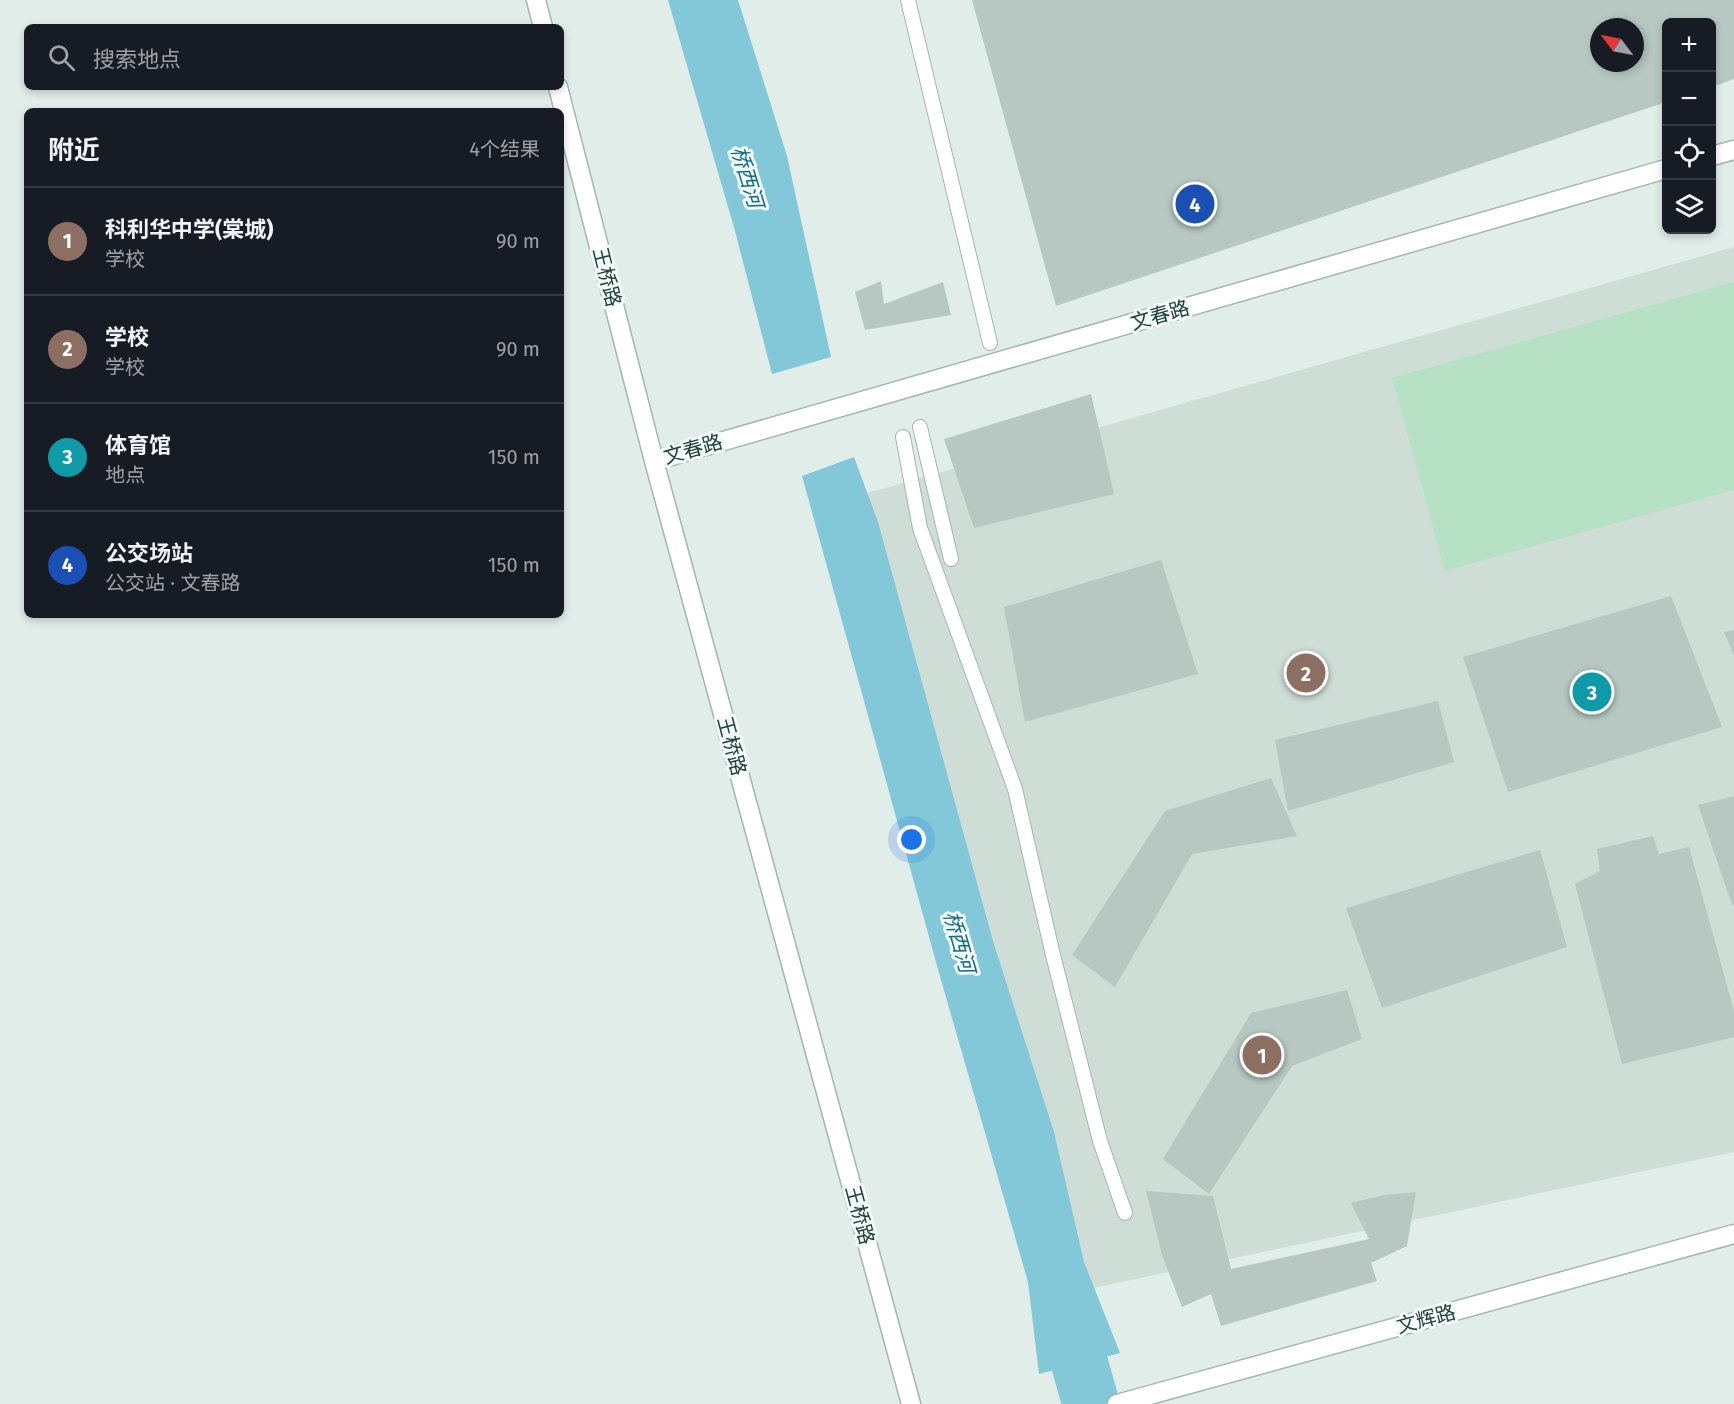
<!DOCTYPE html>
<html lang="zh">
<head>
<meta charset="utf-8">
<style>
	:root { --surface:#171b24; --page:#20242c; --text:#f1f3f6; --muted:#9ea1a6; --line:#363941; --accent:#8c9099 }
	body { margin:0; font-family:"Fira Sans","Noto Sans SC",sans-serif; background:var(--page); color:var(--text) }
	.controls { position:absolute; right:18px; top:18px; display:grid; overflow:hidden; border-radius:9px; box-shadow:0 3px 9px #0003 }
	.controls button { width:54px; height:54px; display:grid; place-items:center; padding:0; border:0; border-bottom:2px solid var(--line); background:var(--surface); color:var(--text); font:30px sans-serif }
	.compass { position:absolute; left:1590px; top:18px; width:54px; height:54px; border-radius:50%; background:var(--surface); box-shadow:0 3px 9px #0003; rotate:302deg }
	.you { position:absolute; left:912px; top:840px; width:21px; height:21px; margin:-15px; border:4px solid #fff; border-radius:50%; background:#1a73e8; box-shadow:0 0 0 9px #1a73e833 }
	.badge { display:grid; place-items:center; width:39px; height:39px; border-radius:50%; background:var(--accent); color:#fff; font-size:20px; font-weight:700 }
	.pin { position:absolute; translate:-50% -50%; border:3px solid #fff; box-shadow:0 2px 6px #0006 }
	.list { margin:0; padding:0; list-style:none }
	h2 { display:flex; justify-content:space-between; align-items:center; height:78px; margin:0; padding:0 24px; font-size:26px }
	h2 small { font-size:20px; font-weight:400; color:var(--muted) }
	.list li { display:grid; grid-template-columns:39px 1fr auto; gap:18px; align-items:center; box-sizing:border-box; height:108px; padding:0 24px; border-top:2px solid var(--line) }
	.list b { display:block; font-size:22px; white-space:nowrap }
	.list p { margin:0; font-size:20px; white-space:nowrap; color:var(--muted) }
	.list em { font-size:20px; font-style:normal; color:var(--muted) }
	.icon { flex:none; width:33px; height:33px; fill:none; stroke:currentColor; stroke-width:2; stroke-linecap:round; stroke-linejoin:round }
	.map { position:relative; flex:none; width:1734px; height:1404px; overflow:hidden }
	.search { position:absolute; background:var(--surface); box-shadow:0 3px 9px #0003; left:24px; top:24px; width:540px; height:66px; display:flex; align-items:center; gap:15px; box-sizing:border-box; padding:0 21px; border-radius:9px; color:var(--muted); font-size:22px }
	.panel { position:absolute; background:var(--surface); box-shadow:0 3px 9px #0003; left:24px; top:108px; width:540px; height:510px; border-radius:9px }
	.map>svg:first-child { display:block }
	.built { fill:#cfddd7 }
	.green { fill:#b7e1c4 }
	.water { fill:#83c8d8 }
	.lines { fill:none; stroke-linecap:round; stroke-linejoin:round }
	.river { stroke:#83c8d8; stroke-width:57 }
	.building { fill:#b6c8c1; fill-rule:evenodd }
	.service-casing { stroke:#a3b6b0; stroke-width:16 }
	.tertiary-casing { stroke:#a3b6b0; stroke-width:21 }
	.service { stroke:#fff; stroke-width:14 }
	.tertiary { stroke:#fff; stroke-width:18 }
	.labels { text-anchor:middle; stroke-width:6; stroke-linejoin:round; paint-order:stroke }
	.street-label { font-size:20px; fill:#1f4038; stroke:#f2f9f6 }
	.water-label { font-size:21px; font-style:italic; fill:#136c82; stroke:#f2f9f6 }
</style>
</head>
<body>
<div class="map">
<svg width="1734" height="1404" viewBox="0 0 1734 1404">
	<rect width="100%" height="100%" fill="#e1ede8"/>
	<!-- built -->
	<path class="built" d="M1734 247V1152L1079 1291 822 506Z"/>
	<!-- green -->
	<path class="green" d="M1734 282V490L1445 571 1392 378Z"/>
	<!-- water -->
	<path class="water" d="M668 0H738L787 156 831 357 772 374 735 231Z
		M854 457 878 522 993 941 1054 1132 1084 1262 1120 1353 1039 1374 1028 1282 939 973 802 476Z"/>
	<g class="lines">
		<!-- river -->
		<path class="river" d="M1058 1287 1091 1404"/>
	</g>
	<!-- building -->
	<path class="building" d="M972 0H1734V79L1712 87V22H1666V102L1056 306ZM1599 27H1635V63H1599Z
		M881 281 884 304 943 282 951 315 865 330 855 292Z
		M1091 394 1114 494 974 528 944 439Z
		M1161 560 1198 674 1025 722 1004 607Z
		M1671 596 1722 727 1508 792 1463 657Z
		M1734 630V656L1724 632Z
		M1438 701 1454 762 1288 811 1275 740Z
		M1271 778 1297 836 1192 854 1115 987 1072 955 1165 811Z
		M1734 796V905H1732L1698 805Z
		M1653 836 1659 854 1689 847 1734 1011V1037L1622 1064 1575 884 1600 871 1597 849Z
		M1540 850 1567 947 1382 1008 1346 908Z
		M1347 990 1362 1039 1292 1066 1209 1194 1163 1159 1251 1013Z
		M1146 1191 1213 1196 1231 1269 1369 1239 1351 1203 1384 1195 1416 1192 1407 1246 1371 1263 1377 1281 1221 1326 1211 1294 1182 1307 1162 1255Z"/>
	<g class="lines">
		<!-- service casing -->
		<g class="service-casing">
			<path id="service" d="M908 0 990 343
				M920 427 951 559
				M903 437 920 528 1015 789 1052 951 1100 1141 1125 1213"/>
		</g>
		<!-- tertiary casing -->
		<g class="tertiary-casing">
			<path id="tertiary" d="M536 0 543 27
				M558 87 654 461 911 1404
				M1712 156 1734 150
				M654 461 1666 169
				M1117 1404 1734 1234"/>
		</g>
		<!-- service -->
		<use href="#service" class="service"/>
		<!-- tertiary -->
		<use href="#tertiary" class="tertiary"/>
	</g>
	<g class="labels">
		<!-- street labels -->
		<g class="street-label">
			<text transform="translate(607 277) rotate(76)" y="7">王桥路</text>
			<text transform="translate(1160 315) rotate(-16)" y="7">文春路</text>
			<text transform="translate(693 449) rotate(-16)" y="7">文春路</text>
			<text transform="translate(732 746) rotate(75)" y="7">王桥路</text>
			<text transform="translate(860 1215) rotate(75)" y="7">王桥路</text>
			<text transform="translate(1426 1319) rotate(-15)" y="7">文辉路</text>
		</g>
		<!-- water labels -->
		<g class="water-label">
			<text transform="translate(747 177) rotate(73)" y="7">桥西河</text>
			<text transform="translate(959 942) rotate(74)" y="7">桥西河</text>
		</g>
	</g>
</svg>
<div class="controls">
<button>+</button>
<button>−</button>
<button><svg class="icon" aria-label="locate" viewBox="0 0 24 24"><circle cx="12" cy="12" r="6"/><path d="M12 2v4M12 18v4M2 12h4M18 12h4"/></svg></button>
<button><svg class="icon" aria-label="layers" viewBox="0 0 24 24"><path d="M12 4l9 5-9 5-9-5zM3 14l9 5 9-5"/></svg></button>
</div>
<svg class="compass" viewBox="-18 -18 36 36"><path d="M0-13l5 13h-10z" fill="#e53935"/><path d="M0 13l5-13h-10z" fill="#9ea1a6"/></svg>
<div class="you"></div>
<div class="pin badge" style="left:1262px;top:1055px;background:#8d6e63">1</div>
<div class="pin badge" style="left:1306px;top:673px;background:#8d6e63">2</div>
<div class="pin badge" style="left:1592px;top:692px;background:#0f9aa8">3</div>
<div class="pin badge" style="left:1195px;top:204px;background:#1a4fb4">4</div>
<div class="search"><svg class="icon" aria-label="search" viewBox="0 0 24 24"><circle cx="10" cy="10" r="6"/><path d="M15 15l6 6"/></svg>搜索地点</div>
<section class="panel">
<h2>附近<small>4个结果</small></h2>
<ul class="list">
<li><span class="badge" style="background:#8d6e63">1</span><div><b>科利华中学(棠城)</b><p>学校</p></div><em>90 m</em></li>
<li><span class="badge" style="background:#8d6e63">2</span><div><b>学校</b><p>学校</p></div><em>90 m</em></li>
<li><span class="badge" style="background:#0f9aa8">3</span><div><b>体育馆</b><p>地点</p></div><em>150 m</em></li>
<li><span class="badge" style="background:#1a4fb4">4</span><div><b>公交场站</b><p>公交站 · 文春路</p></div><em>150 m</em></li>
</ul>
</section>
</div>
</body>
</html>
